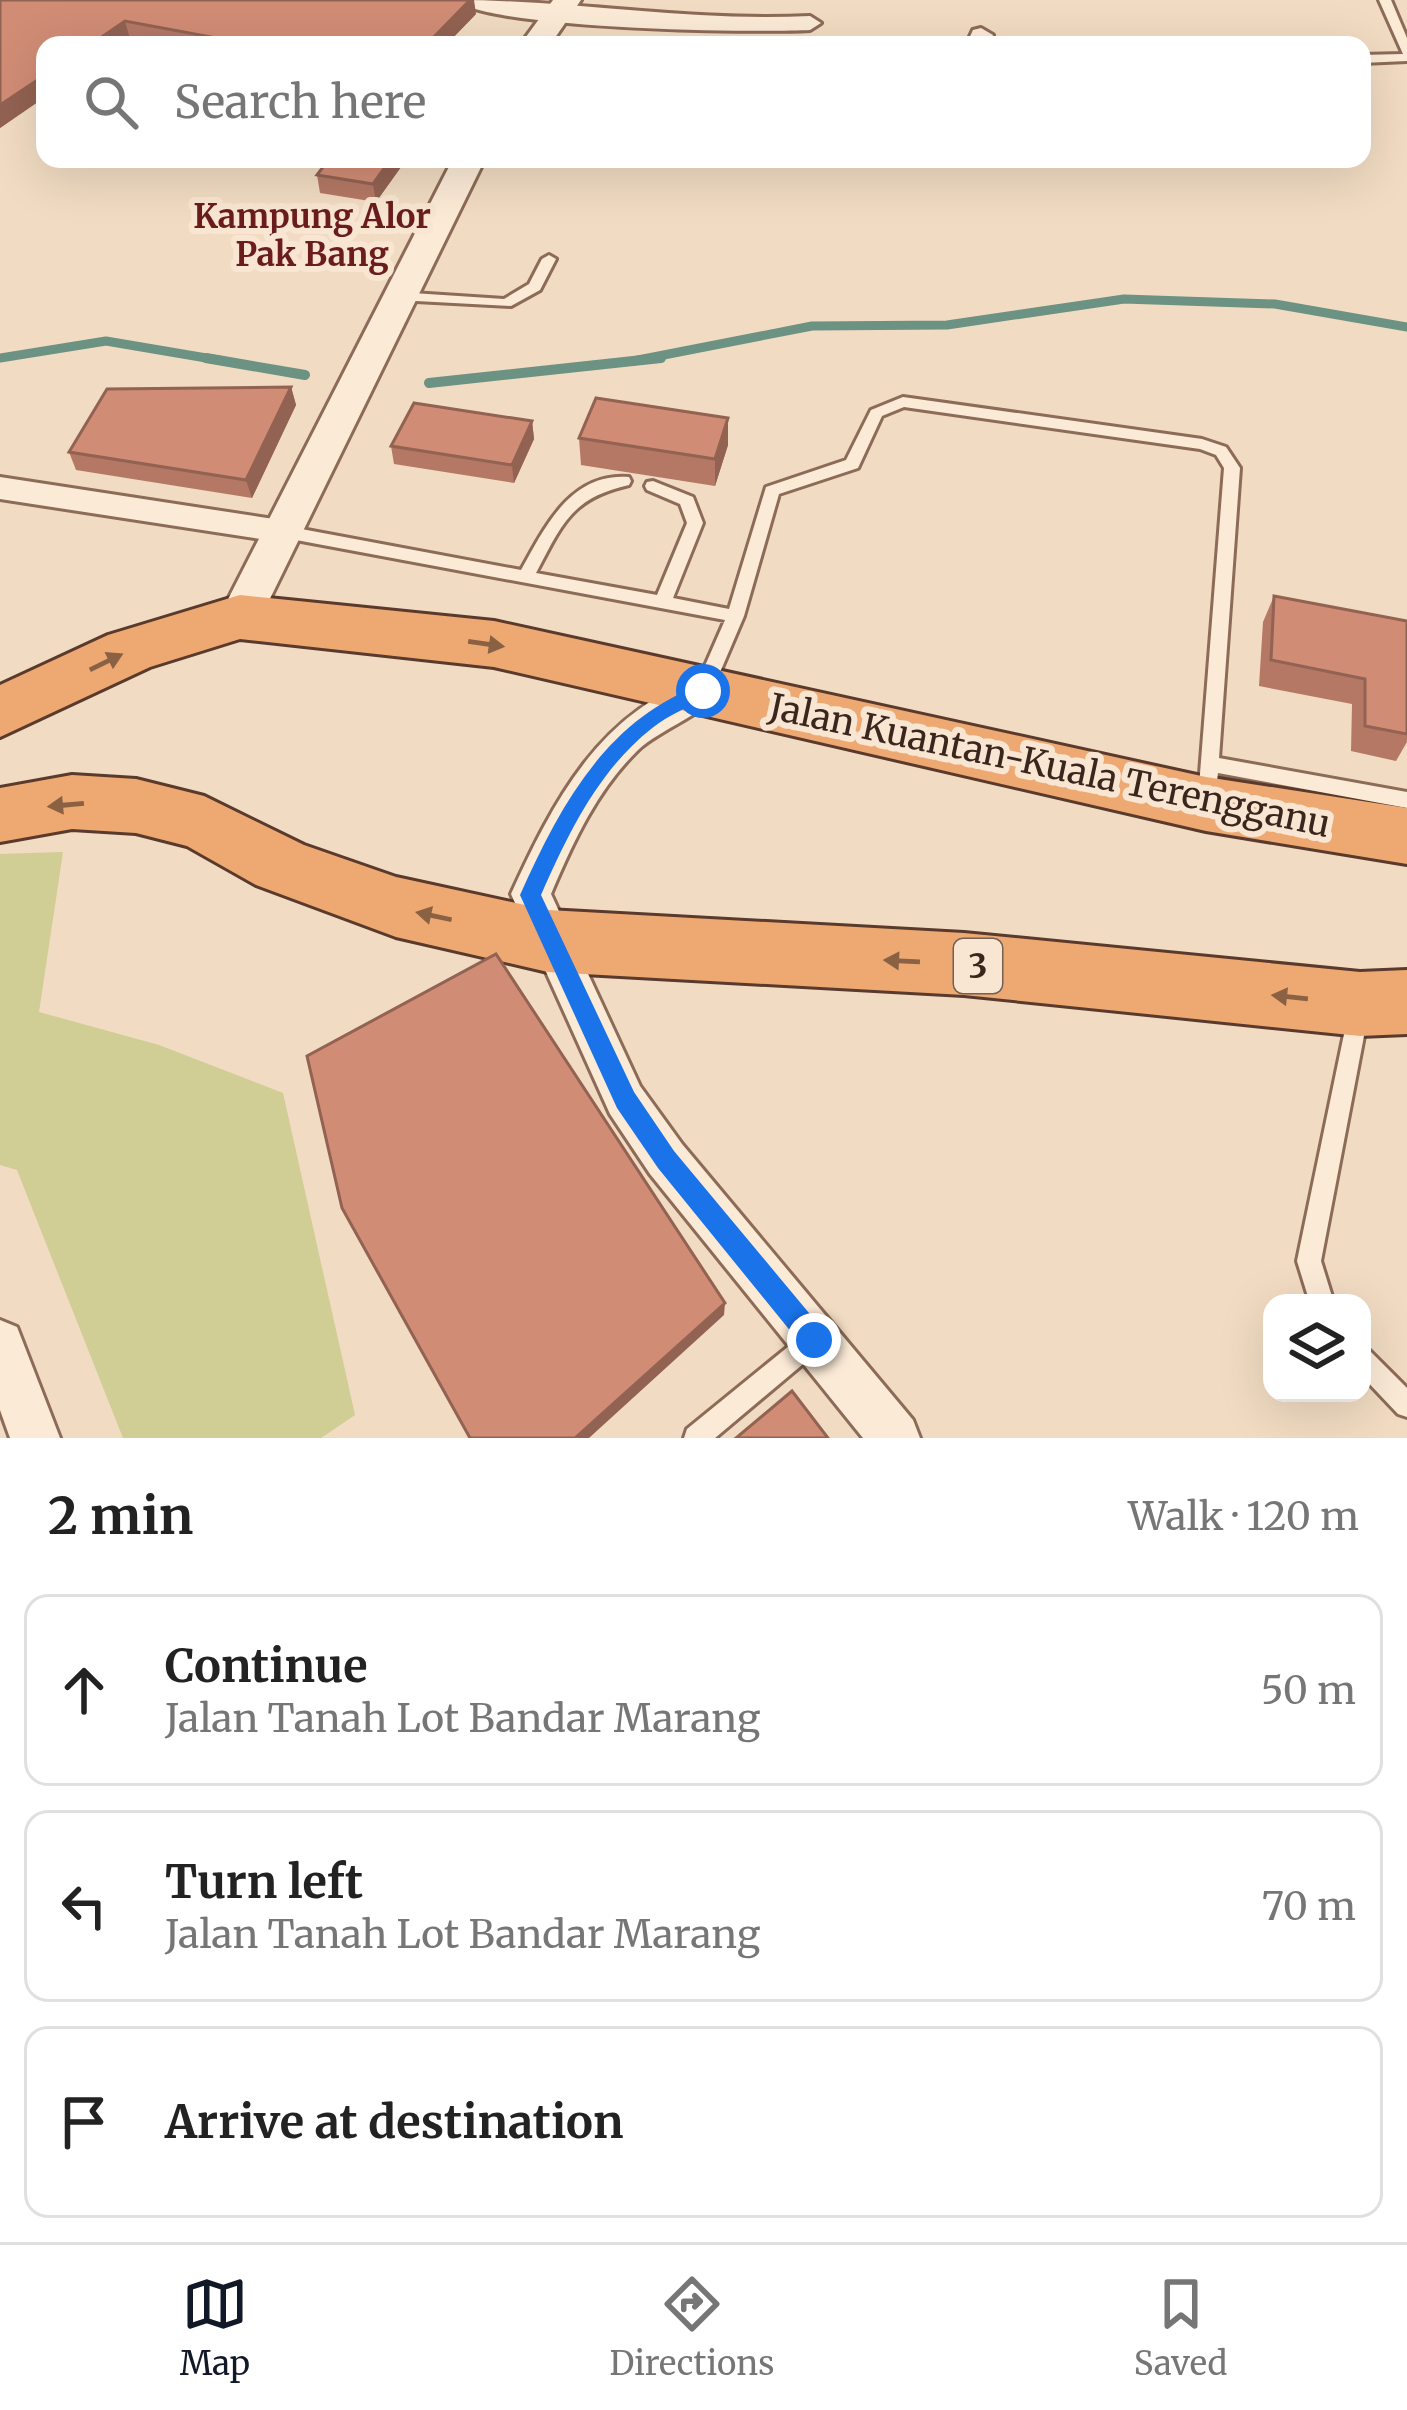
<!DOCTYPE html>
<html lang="en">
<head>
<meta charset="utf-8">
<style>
	:root { --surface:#fff; --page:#f2f2f2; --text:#222; --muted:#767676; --line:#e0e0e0; --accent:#111827 }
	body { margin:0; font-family:Merriweather,serif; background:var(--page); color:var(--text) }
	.controls { position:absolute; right:36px; bottom:36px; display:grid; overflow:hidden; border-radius:24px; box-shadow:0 12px 48px #0002 }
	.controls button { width:108px; height:108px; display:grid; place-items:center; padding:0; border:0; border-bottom:3px solid var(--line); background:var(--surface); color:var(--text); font:60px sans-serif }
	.stop { position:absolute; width:36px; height:36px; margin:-27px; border:9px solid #1a73e8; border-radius:50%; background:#fff }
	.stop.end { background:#1a73e8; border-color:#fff; box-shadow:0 3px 12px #0008 }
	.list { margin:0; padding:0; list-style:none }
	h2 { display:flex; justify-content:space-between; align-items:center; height:156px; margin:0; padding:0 48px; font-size:51px }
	h2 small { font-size:39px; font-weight:400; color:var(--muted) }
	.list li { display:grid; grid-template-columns:78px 1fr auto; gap:36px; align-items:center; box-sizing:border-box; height:192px; margin:0 24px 24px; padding:0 24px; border:3px solid var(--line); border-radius:24px }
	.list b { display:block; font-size:45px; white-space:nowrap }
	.list p { margin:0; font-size:39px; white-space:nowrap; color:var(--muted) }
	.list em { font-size:39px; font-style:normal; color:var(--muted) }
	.icon { flex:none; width:66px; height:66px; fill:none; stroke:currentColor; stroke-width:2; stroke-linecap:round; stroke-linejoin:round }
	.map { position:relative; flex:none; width:1407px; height:1438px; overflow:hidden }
	.search { position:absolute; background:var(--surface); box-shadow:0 12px 48px #0002; left:36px; right:36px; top:36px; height:132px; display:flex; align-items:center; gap:30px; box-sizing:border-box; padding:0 42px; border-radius:24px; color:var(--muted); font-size:45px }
	.sheet { height:804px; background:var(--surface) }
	nav { display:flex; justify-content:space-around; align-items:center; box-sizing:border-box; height:168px; border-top:3px solid var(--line); background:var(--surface); font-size:33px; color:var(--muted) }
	nav a { display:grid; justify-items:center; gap:6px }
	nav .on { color:var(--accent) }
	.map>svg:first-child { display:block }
	.green { fill:#d0cd95 }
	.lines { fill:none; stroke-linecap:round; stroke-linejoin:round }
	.stream-far1 { stroke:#6b9282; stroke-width:9 }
	.stream { stroke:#6b9282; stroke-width:10 }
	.service-casing { stroke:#8c6b58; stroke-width:6 }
	.minor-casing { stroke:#8c6b58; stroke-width:6 }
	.tertiary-casing { stroke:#8c6b58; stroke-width:6 }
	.trunk-casing { stroke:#593a2c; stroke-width:6 }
	.service { fill:#fbead6; fill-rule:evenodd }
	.minor { fill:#fbead6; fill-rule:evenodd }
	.tertiary { fill:#fbead6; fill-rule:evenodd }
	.trunk { fill:#eea972; fill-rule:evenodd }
	.wall { fill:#b47865 }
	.shaded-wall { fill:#926252 }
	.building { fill:#d18c75; stroke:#926252; stroke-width:3 }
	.oneway { fill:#8b6143 }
	.route { fill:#1a73e8 }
	.labels { text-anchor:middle; stroke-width:12; stroke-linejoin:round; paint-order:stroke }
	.far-neighbourhood-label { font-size:33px; font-weight:bold; fill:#6a1d1a; stroke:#f8e6d2 }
	.shield { fill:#f8e6d2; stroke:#736053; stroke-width:3 }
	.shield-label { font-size:33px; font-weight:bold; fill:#3a261d }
	.street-label { font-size:36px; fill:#3a261d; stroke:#f8e6d2 }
</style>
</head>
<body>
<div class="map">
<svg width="1407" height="1438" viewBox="0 0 1407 1438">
	<rect width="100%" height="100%" fill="#f1dbc2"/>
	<!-- green -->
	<path class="green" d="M63 852 39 1012 159 1045 283 1093 355 1415 321 1438H123L17 1170 0 1165V854Z"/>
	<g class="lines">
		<!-- stream-far1 -->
		<path class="stream-far1" d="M0 358 106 341 224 361
			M633 361 812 326 947 325 1124 299 1275 304 1407 327"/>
		<!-- stream -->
		<path class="stream" d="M206 358 305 375
			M429 383 661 358"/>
		<!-- service casing -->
		<g class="service-casing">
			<path id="service" d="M1379 0H1391L1407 38V61L1362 63V55L1403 54Z
				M549 255 556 259 540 290 511 306 397 300 390 296 397 292 504 299 529 284 542 259Z
				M903 397 1202 439 1226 447 1240 468 1219 758 1407 792V808L1218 773 1214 804H1200L1198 799 1224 468 1216 455 1200 449 904 407 882 416 858 468 779 494 744 616 712 691 703 698 694 691 725 620 280 537 272 531 280 525 521 570C545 527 571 472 629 477L631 481 629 485C571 498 562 524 536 573L657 595 687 523 680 504 647 490 645 486 647 482 653 481 693 497 703 523 673 598 729 609 766 487 846 460 871 410Z
				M1358 1006 1365 1008 1368 1015 1321 1261 1334 1303H1310L1297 1261 1348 1015 1351 1008Z
				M813 1329 821 1333 825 1341 821 1349 715 1438H684L687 1429 805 1333Z
				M1362 1347 1370 1351 1407 1388V1417L1398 1414 1362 1376Z"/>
		</g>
		<!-- minor casing -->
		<g class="minor-casing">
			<path id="minor" d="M455 0C574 0 690 22 810 16L821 23 810 30C753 33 490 29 455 0Z
				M981 28 993 35 990 45H966L973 30Z
				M0 477 280 520 291 523 296 531 291 539 280 542 0 499Z
				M703 677 716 681 721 691C710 711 659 730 638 750 597 790 573 842 551 894L640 1086 682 1144 913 1420 920 1438H863L650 1174 610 1114 511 894C553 802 600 710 703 677Z
				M0 1320 17 1327 60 1438H10L0 1410Z"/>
		</g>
		<!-- tertiary casing -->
		<g class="tertiary-casing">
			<path id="tertiary" d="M553 0H581L550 45H520Z
				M453 159H485L261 617 255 628 240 633 225 628 219 617Z"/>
		</g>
		<!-- trunk casing -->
		<g class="trunk-casing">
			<path id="trunk" d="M240 595 494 621 1206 777 1407 808V864L1206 831 494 667 240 639 150 667 0 737V685L108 635Z
				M72 775 136 779 204 796 304 845 396 877 548 910 964 933 1360 972 1407 970V1034L1360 1036 964 995 548 972 396 937 256 885 187 846 136 833 72 829 0 842V788Z"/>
		</g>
		<!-- service -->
		<use href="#service" class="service"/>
		<!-- minor -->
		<use href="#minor" class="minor"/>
		<!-- tertiary -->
		<use href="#tertiary" class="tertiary"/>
		<!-- trunk -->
		<use href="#trunk" class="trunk"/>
	</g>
	<!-- wall -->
	<path class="wall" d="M0 0 476 14 446 45H164L130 39 45 45V97L0 128Z
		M329 159H399L401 167 376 202 320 193 317 175Z
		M291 387 296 405 252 498 76 470 69 452Z
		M532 421 534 439 514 483 394 464 391 446Z
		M579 438 728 445 715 486 581 465Z
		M1274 596 1407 621V742L1396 761 1351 751 1352 704 1259 686 1263 622Z"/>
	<!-- shaded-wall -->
	<path class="shaded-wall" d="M470 0H474L476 14 446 45H431L430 41Z
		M125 21 130 39 121 45H90Z
		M45 75V97L0 128V105Z
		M388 159H399L401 167 376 202 373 184Z
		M291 387 296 405 252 498 246 480Z
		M728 418V445L715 486V459Z
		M532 421 534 439 514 483 512 465Z
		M725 1303 724 1315 589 1438H575Z"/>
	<!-- building -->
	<path class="building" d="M0 0H470L430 41 366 45H254L125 21 90 45H45V75L0 105Z
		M329 159H391L373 184 317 175Z
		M291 387 246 480 69 452 107 389Z
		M596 398 728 418 715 459 579 438Z
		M414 403 532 421 512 465 391 446Z
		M1274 596 1407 621V734L1365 726V679L1271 660Z
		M496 954 725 1303 575 1438H470L342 1208 307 1056Z
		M792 1391 828 1438H736Z"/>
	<!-- one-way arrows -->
	<defs><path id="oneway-solid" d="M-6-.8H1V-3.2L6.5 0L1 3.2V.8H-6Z" transform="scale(3)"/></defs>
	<g class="oneway">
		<use href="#oneway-solid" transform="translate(486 644) rotate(8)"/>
		<use href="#oneway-solid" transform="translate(106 662) rotate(-26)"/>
		<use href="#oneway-solid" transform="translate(66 805) rotate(175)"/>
		<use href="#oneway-solid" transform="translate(434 916) rotate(-168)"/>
		<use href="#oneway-solid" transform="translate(902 961) rotate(-177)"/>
		<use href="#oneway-solid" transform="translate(1290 997) rotate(-174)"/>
	</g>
	<!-- route -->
	<path class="route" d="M703 684 710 686V696C691 706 668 715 651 729 598 771 568 834 541 895L634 1092 674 1151 824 1331 827 1340 824 1349 814 1353 805 1349 658 1168 617 1108 520 895C560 806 606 719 703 684Z"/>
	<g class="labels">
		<!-- far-neighbourhood labels -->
		<g class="far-neighbourhood-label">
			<text x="312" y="228">Kampung Alor<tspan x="312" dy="38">Pak Bang</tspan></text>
		</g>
		<!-- shield labels -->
		<rect class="shield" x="954" y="939" width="48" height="54" rx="9"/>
		<g class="shield-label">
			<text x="978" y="978">3</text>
		</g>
		<!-- street labels -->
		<g class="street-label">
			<text transform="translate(1050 765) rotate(12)" y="13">Jalan Kuantan-Kuala Terengganu</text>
		</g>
	</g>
</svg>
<div class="controls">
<button><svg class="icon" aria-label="layers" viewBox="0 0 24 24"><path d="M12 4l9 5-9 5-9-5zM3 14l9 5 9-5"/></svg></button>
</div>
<div class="stop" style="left:703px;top:691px"></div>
<div class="stop end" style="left:814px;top:1340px"></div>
<div class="search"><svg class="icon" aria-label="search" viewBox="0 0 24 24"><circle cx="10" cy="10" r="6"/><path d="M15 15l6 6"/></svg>Search here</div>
</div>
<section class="sheet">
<h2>2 min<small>Walk · 120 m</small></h2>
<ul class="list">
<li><svg class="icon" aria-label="ahead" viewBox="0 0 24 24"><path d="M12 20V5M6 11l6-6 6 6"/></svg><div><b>Continue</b><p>Jalan Tanah Lot Bandar Marang</p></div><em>50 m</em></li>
<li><svg class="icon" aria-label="left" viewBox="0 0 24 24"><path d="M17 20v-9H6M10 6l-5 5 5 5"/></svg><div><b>Turn left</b><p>Jalan Tanah Lot Bandar Marang</p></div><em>70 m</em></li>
<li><svg class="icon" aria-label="arrive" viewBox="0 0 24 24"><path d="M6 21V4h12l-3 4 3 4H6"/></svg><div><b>Arrive at destination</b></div></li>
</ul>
</section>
<nav>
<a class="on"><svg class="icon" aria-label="map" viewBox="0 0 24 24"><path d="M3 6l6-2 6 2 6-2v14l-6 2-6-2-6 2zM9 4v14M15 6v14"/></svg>Map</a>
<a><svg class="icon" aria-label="directions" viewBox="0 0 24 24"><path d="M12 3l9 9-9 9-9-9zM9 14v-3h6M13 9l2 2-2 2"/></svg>Directions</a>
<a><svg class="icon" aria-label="saved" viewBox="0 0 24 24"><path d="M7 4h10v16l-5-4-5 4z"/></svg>Saved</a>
</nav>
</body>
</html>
